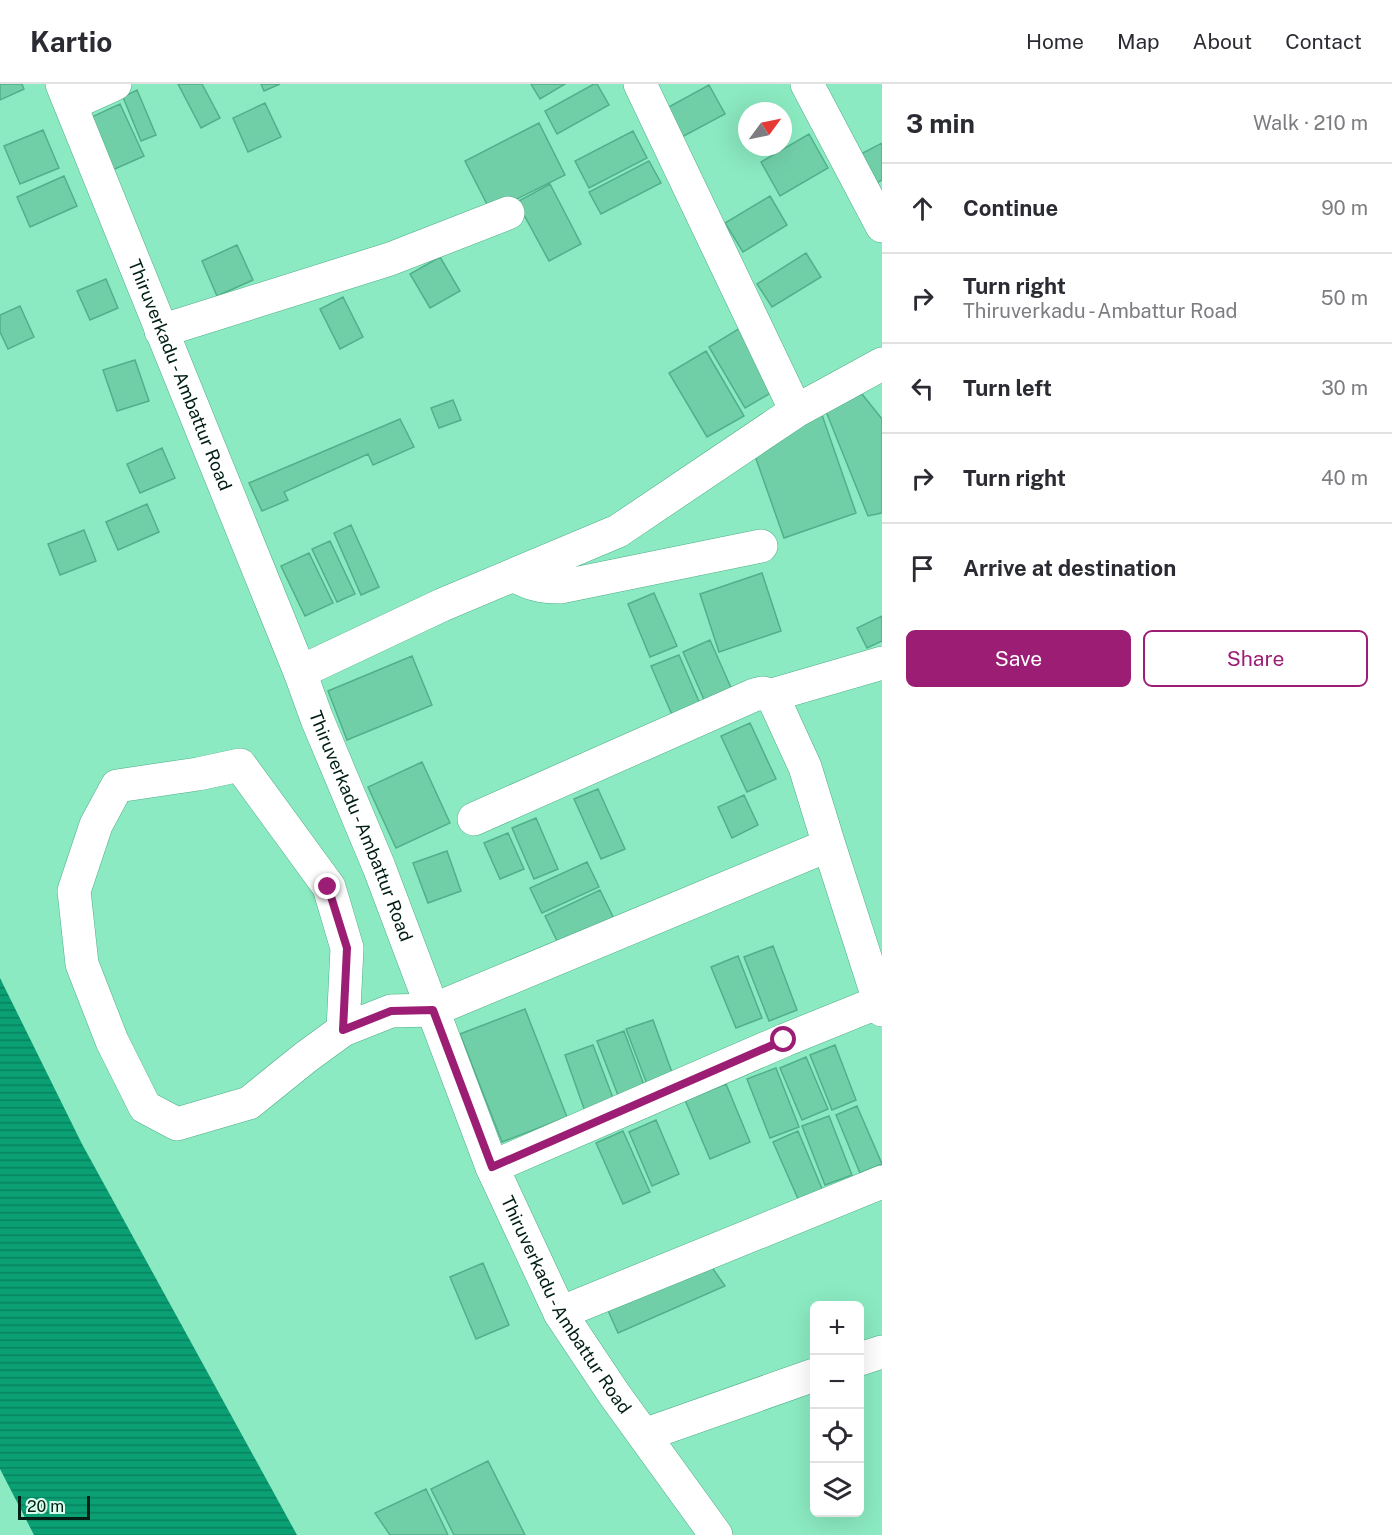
<!DOCTYPE html>
<html lang="en">
<head>
<meta charset="utf-8">
<style>
	:root { --surface:#fff; --page:#f2f2f3; --text:#2b2b33; --muted:#7c7c81; --line:#e1e1e2; --accent:#9c1e74 }
	body { margin:0; font-family:"Public Sans",sans-serif; background:var(--page); color:var(--text) }
	.controls { position:absolute; right:18px; bottom:18px; display:grid; overflow:hidden; border-radius:9px; box-shadow:0 6px 24px #0002 }
	.controls button { width:54px; height:54px; display:grid; place-items:center; padding:0; border:0; border-bottom:2px solid var(--line); background:var(--surface); color:var(--text); font:30px sans-serif }
	.compass { position:absolute; left:738px; top:18px; width:54px; height:54px; border-radius:50%; background:var(--surface); box-shadow:0 6px 24px #0002; rotate:57deg }
	.scale { position:absolute; left:18px; bottom:15px; width:72px; box-sizing:border-box; padding-left:6px; border:3px solid #011f14; border-top:0; font-size:16px; line-height:21px; white-space:nowrap; color:#011f14; -webkit-text-stroke:4px #dafeed; paint-order:stroke }
	.stop { position:absolute; width:18px; height:18px; margin:-14px; border:4px solid #9c1e74; border-radius:50%; background:#fff }
	.stop.end { background:#9c1e74; border-color:#fff; box-shadow:0 2px 6px #0008 }
	.list { margin:0; padding:0; list-style:none }
	h2 { display:flex; justify-content:space-between; align-items:center; height:78px; margin:0; padding:0 24px; font-size:26px }
	h2 small { font-size:20px; font-weight:400; color:var(--muted) }
	.list li { display:grid; grid-template-columns:39px 1fr auto; gap:18px; align-items:center; box-sizing:border-box; height:90px; padding:0 24px; border-top:2px solid var(--line) }
	.list b { display:block; font-size:22px; white-space:nowrap }
	.list p { margin:0; font-size:20px; white-space:nowrap; color:var(--muted) }
	.list em { font-size:20px; font-style:normal; color:var(--muted) }
	.actions { display:flex; gap:12px; padding:18px 24px }
	.actions a { flex:1; padding:14px 0; border:2px solid var(--accent); border-radius:9px; text-align:center; font-size:21px; color:var(--accent) }
	.actions .main { background:var(--accent); color:#fff }
	.icon { flex:none; width:33px; height:33px; fill:none; stroke:currentColor; stroke-width:2; stroke-linecap:round; stroke-linejoin:round }
	.map { position:relative; flex:none; width:882px; height:1451px; overflow:hidden }
	header { display:flex; align-items:center; gap:36px; box-sizing:border-box; height:84px; padding:0 30px; background:var(--surface); border-bottom:2px solid var(--line) }
	header strong { font-size:28px }
	nav { display:flex; gap:33px; margin-inline-start:auto; font-size:21px }
	main { display:flex }
	aside { flex:1; background:var(--surface) }
	.map>svg:first-child { display:block }
	.water { fill:url(#water-rules) }
	.building { fill:#71cfa8; stroke:#51b08a; stroke-width:1.5 }
	.lines { fill:none; stroke-linecap:round; stroke-linejoin:round }
	.minor-casing { stroke:#4ead87; stroke-width:34 }
	.major-casing { stroke:#4ead87; stroke-width:34 }
	.minor { stroke:#fff; stroke-width:33 }
	.major { stroke:#fff; stroke-width:33 }
	.route { stroke:#9c1e74; stroke-width:8 }
	.labels { text-anchor:middle; stroke-width:4.5; stroke-linejoin:round; paint-order:stroke }
	.street-label { font-size:18px; fill:#011f14; stroke:#dafeed }
</style>
</head>
<body>
<header>
<strong>Kartio</strong>
<nav><a>Home</a><a>Map</a><a>About</a><a>Contact</a></nav>
</header>
<main>
<div class="map">
<svg width="882" height="1451" viewBox="0 0 882 1451">
	<defs>
		<pattern id="water-rules" width="6" height="5" patternUnits="userSpaceOnUse" patternTransform="scale(1.5)"><rect width="6" height="5" fill="#0aa074"/><path d="M0 2.5h6" fill="none" stroke="#08825e"/></pattern>
	</defs>
	<rect width="100%" height="100%" fill="#8beac1"/>
	<!-- water -->
	<path class="water" d="M0 894 82 1060 297 1451H34L0 1385Z"/>
	<!-- building -->
	<path class="building" d="M0 0H22L24 5 0 16Z
		M178 0H202L220 34 201 44Z
		M261 0H280L264 7Z
		M531 0H565L540 15Z
		M594 0H597L609 21 557 50 545 27Z
		M709 1 725 30 680 54 665 25Z
		M137 6 156 51 141 57 123 13Z
		M265 19 281 53 248 68 233 34Z
		M120 20 144 72 108 88 85 36Z
		M539 39 565 91 491 128 465 77Z
		M43 46 59 84 20 100 4 62Z
		M633 47 647 74 589 104 575 77Z
		M809 50 828 84 780 112 761 78Z
		M882 59V96L871 102 855 73Z
		M649 77 661 99 601 130 589 108Z
		M64 92 77 122 30 143 17 113Z
		M550 100 581 160 549 177 517 118Z
		M770 112 787 141 743 168 725 139Z
		M237 161 253 196 217 212 202 177Z
		M806 169 821 193 772 223 757 200Z
		M440 173 460 207 430 224 410 190Z
		M106 195 118 224 90 236 77 207Z
		M343 213 363 253 340 265 320 225Z
		M20 222 34 253 8 265 0 248V231Z
		M740 244 776 306 745 324 709 263Z
		M706 267 744 332 707 353 669 289Z
		M135 276 149 317 117 327 103 286Z
		M862 310 882 335V429L868 432 825 325Z
		M453 316 461 336 439 344 431 324Z
		M821 328 856 429 784 454 754 369Z
		M400 335 414 363 373 381 368 370 284 408 288 416 262 427 249 399Z
		M162 364 175 394 140 409 127 380Z
		M147 420 159 448 118 466 106 438Z
		M351 441 379 503 361 511 334 449Z
		M84 446 96 477 60 491 48 460Z
		M330 457 355 510 337 518 312 465Z
		M309 469 333 519 305 532 281 482Z
		M762 489 781 547 719 568 700 510Z
		M654 509 677 562 650 573 628 520Z
		M882 532V557L867 564 857 544Z
		M710 556 736 615 709 627 683 568Z
		M679 571 704 629 676 640 651 582Z
		M412 572 432 621 347 656 328 607Z
		M750 639 776 695 747 708 721 652Z
		M422 678 450 739 396 764 368 703Z
		M598 705 625 765 601 775 574 715Z
		M744 711 758 741 732 754 718 723Z
		M536 734 558 785 534 795 512 744Z
		M508 749 524 785 500 795 484 759Z
		M447 767 461 807 428 819 413 779Z
		M587 778 599 803 542 829 530 804Z
		M600 806 615 837 560 863 545 832Z
		M773 862 797 926 769 937 744 873Z
		M738 872 762 934 736 944 711 883Z
		M525 925 567 1033 502 1058 460 950Z
		M653 936 673 991 647 1000 626 945Z
		M624 947 647 1009 621 1019 597 957Z
		M593 961 616 1022 587 1033 565 971Z
		M835 961 856 1016 832 1026 810 971Z
		M806 973 828 1025 802 1036 780 984Z
		M776 984 799 1043 770 1054 747 995Z
		M726 1000 750 1058 710 1075 685 1016Z
		M857 1022 882 1080 860 1089 836 1031Z
		M829 1032 852 1091 825 1101 802 1042Z
		M656 1036 679 1090 652 1102 629 1048Z
		M623 1047 650 1108 623 1120 596 1059Z
		M798 1047 823 1107 799 1117 773 1058Z
		M483 1179 509 1241 476 1255 450 1193Z
		M711 1182 725 1202 618 1249 606 1222Z
		M488 1377 525 1451H454L431 1405Z
		M426 1405 448 1451H390L375 1429Z"/>
	<g class="lines">
		<!-- minor casing -->
		<g class="minor-casing">
			<path id="minor" d="M640 0 796 327
				M807 0 882 142
				M71 20 115 0
				M161 247 390 175 508 129
				M513 491C530 500 540 503 560 503L761 462
				M300 588 442 521 618 447 796 327 882 280
				M772 611 882 579
				M474 735 754 611 762 609 772 611 805 683 829 761
				M343 946 347 864 329 803 240 681 198 690 117 702 96 741 74 807 82 880 112 957 145 1023 177 1040 249 1019 306 973 343 946 391 927 433 926 829 761 882 926
				M492 1083 785 956 879 918
				M560 1229 882 1098
				M860 1275 882 1268
				M644 1351 814 1291"/>
		</g>
		<!-- major casing -->
		<g class="major-casing">
			<g id="major">
				<path id="s1" d="M62 0 300 588 317 635 379 783 492 1083 560 1229 614 1310 716 1451"/>
			</g>
		</g>
		<!-- minor -->
		<use href="#minor" class="minor"/>
		<!-- major -->
		<use href="#major" class="major"/>
	</g>
	<g class="lines">
		<!-- route -->
		<path class="route" d="M328 803 347 864 343 946 391 927 433 926 492 1083 784 956"/>
	</g>
	<g class="labels">
		<!-- street labels -->
		<g class="street-label">
			<text dy="6" stroke="none"><textPath href="#s1" startOffset="314">Thiruverkadu - Ambattur Road</textPath></text>
			<text dy="6" stroke="none"><textPath href="#s1" startOffset="800">Thiruverkadu - Ambattur Road</textPath></text>
			<text dy="6" stroke="none"><textPath href="#s1" startOffset="1322">Thiruverkadu - Ambattur Road</textPath></text>
		</g>
	</g>
</svg>
<div class="controls">
<button>+</button>
<button>−</button>
<button><svg class="icon" aria-label="locate" viewBox="0 0 24 24"><circle cx="12" cy="12" r="6"/><path d="M12 2v4M12 18v4M2 12h4M18 12h4"/></svg></button>
<button><svg class="icon" aria-label="layers" viewBox="0 0 24 24"><path d="M12 4l9 5-9 5-9-5zM3 14l9 5 9-5"/></svg></button>
</div>
<svg class="compass" viewBox="-18 -18 36 36"><path d="M0-13l5 13h-10z" fill="#e53935"/><path d="M0 13l5-13h-10z" fill="#7c7c81"/></svg>
<div class="scale">20 m</div>
<div class="stop" style="left:784px;top:956px"></div>
<div class="stop end" style="left:328px;top:803px"></div>
</div>
<aside>
<h2>3 min<small>Walk · 210 m</small></h2>
<ul class="list">
<li><svg class="icon" aria-label="ahead" viewBox="0 0 24 24"><path d="M12 20V5M6 11l6-6 6 6"/></svg><div><b>Continue</b></div><em>90 m</em></li>
<li><svg class="icon" aria-label="right" viewBox="0 0 24 24"><path d="M7 20v-9h11M14 6l5 5-5 5"/></svg><div><b>Turn right</b><p>Thiruverkadu - Ambattur Road</p></div><em>50 m</em></li>
<li><svg class="icon" aria-label="left" viewBox="0 0 24 24"><path d="M17 20v-9H6M10 6l-5 5 5 5"/></svg><div><b>Turn left</b></div><em>30 m</em></li>
<li><svg class="icon" aria-label="right" viewBox="0 0 24 24"><path d="M7 20v-9h11M14 6l5 5-5 5"/></svg><div><b>Turn right</b></div><em>40 m</em></li>
<li><svg class="icon" aria-label="arrive" viewBox="0 0 24 24"><path d="M6 21V4h12l-3 4 3 4H6"/></svg><div><b>Arrive at destination</b></div></li>
</ul>
<div class="actions"><a class="main">Save</a><a>Share</a></div>
</aside>
</main>
</body>
</html>
